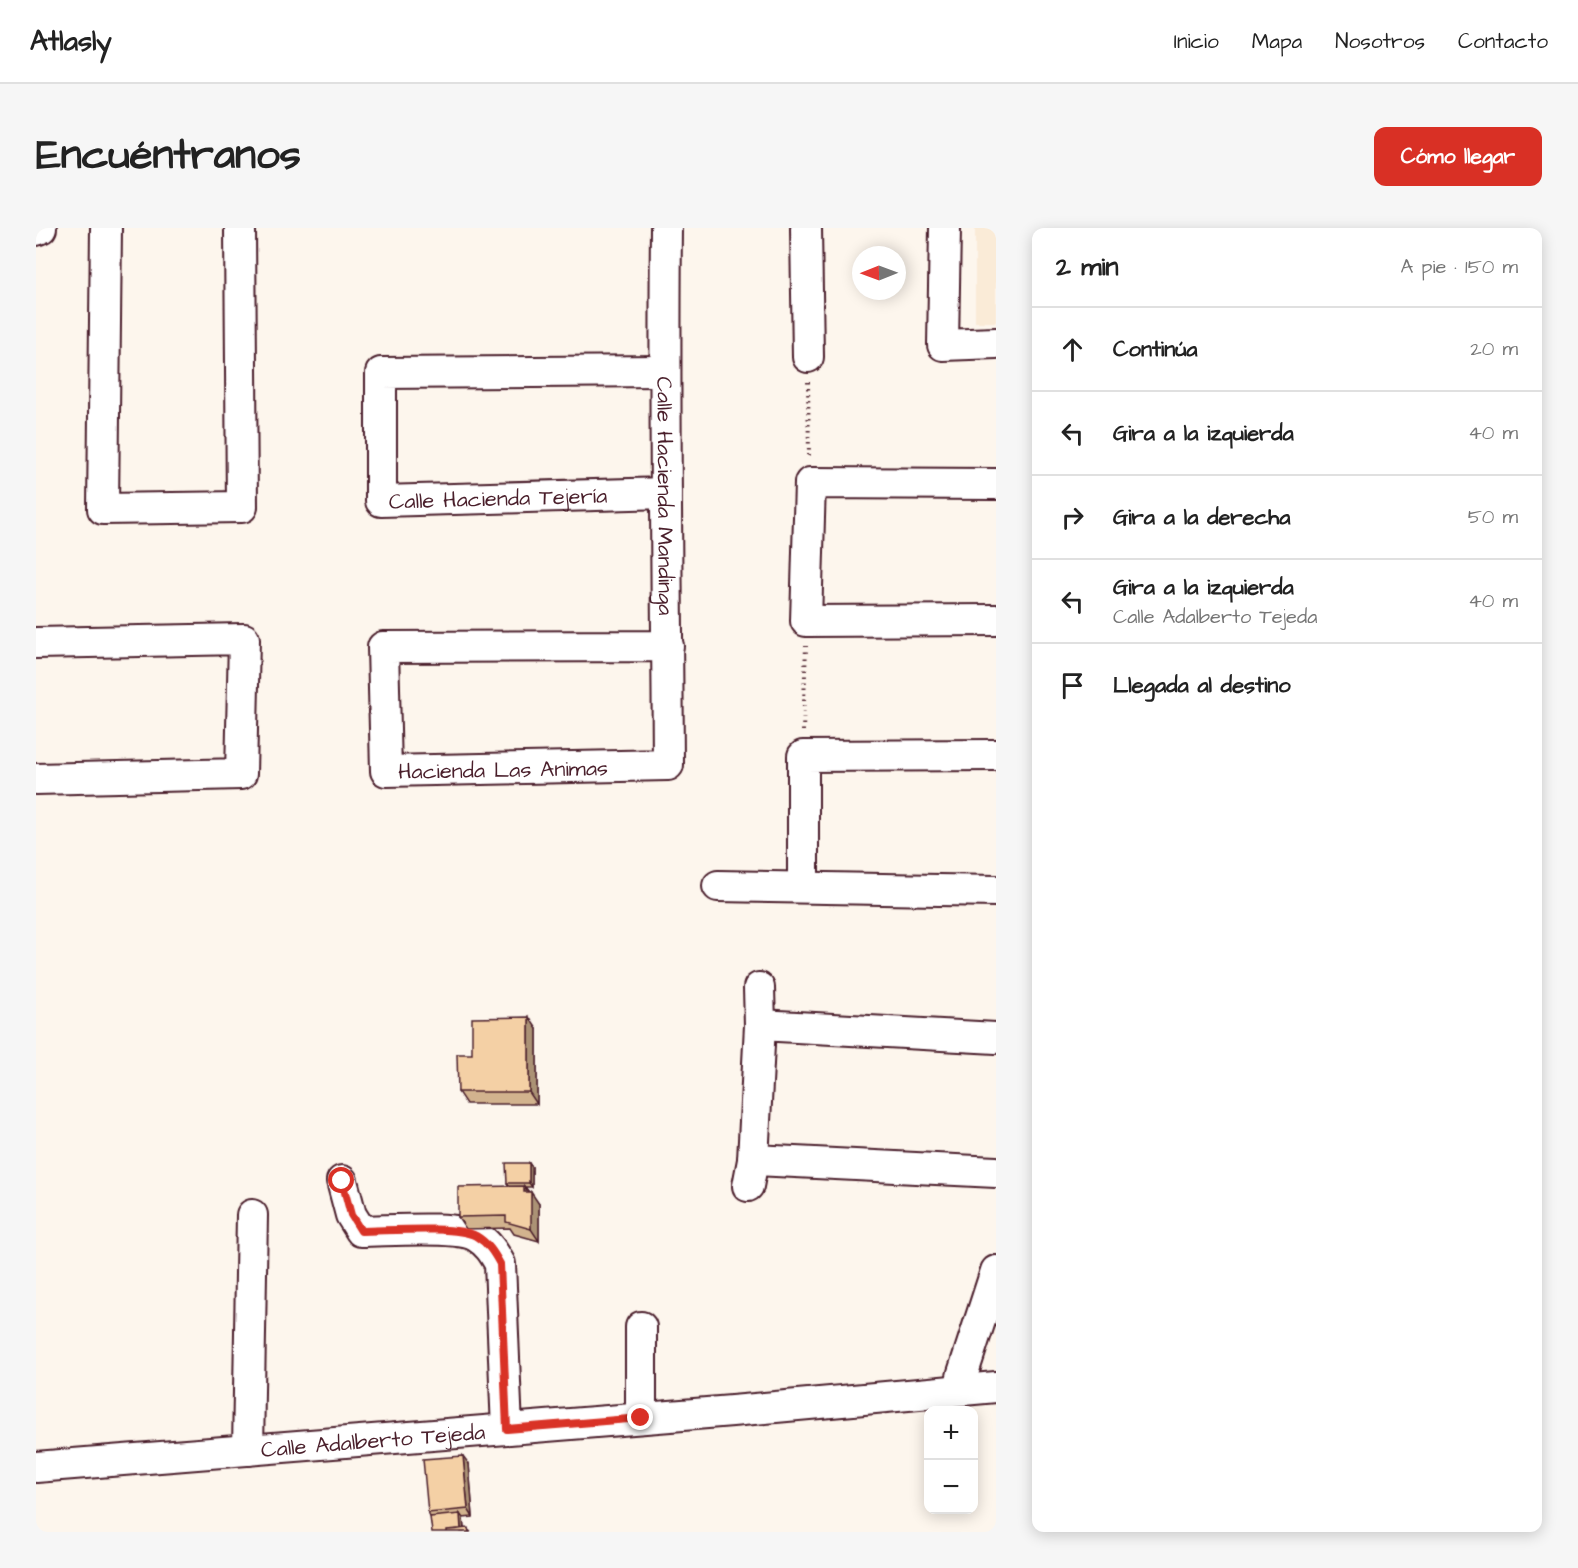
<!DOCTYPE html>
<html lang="es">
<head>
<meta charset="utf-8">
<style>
	:root { --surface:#fff; --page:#f6f6f6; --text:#222; --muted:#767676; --line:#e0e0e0; --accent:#d93025 }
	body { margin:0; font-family:"Architects Daughter",sans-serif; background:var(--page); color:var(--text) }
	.controls { position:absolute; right:18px; bottom:18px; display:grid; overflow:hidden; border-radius:12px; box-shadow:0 3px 15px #0003 }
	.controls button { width:54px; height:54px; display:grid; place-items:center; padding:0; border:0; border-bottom:2px solid var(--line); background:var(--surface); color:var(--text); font:30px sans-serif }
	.compass { position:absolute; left:816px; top:18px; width:54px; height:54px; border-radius:50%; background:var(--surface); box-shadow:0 3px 15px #0003; rotate:269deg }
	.stop { position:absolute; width:18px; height:18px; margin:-14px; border:4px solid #d93025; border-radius:50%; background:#fff }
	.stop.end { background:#d93025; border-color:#fff; box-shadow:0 2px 6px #0008 }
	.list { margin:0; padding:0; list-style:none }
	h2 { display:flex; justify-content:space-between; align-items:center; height:78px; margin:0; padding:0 24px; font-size:26px }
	h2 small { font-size:20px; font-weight:400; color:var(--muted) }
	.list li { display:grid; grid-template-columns:39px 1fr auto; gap:18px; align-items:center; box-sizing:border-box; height:84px; padding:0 24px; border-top:2px solid var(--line) }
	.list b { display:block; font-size:22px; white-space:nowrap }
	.list p { margin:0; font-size:20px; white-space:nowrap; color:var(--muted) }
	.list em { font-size:20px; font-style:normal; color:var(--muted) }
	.icon { flex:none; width:33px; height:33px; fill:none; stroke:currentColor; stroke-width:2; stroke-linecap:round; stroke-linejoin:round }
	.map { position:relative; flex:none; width:960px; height:1304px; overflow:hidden; border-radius:12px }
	header { display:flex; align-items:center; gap:36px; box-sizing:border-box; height:84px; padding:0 30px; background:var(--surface); border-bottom:2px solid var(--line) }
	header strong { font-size:28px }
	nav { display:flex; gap:33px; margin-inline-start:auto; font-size:21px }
	.intro { display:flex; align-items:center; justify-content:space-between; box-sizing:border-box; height:144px; padding:0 36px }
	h1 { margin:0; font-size:42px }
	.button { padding:15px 27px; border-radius:12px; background:var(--accent); color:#fff; font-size:21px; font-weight:700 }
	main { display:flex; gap:36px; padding:0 36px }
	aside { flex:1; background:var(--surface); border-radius:12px; box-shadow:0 3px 15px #0003 }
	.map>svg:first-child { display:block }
	.built { fill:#faebd7 }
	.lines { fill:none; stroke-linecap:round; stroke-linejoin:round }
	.minor-casing { stroke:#4a1f2b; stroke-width:34 }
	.path { stroke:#4a1f2b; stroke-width:4; stroke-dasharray:1.5 4.5; stroke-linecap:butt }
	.minor { stroke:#fff; stroke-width:30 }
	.wall { fill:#d2b38e; stroke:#4a1f2b; stroke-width:1.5 }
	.shaded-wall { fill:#ab9274; stroke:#4a1f2b; stroke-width:1.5 }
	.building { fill:#f4d0a5; stroke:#4a1f2b; stroke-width:1.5 }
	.route { stroke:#d93025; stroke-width:8 }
	.labels { text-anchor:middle; stroke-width:5; stroke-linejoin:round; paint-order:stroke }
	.street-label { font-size:22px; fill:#4a1f2b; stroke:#fff }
</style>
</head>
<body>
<header>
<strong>Atlasly</strong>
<nav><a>Inicio</a><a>Mapa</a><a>Nosotros</a><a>Contacto</a></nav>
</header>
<div class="intro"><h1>Encuéntranos</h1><a class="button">Cómo llegar</a></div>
<main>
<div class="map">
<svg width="960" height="1304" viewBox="0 0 960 1304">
	<rect width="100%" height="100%" fill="#fdf6ed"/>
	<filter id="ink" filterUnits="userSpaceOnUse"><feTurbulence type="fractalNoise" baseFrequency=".0167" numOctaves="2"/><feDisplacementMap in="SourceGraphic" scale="12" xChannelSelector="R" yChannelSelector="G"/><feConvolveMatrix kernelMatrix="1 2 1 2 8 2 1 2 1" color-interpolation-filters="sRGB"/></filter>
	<g filter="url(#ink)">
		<!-- built -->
		<path class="built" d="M939 0H960V94H939Z"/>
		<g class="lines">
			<!-- minor casing -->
			<g class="minor-casing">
				<g id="minor">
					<path d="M70 0 67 281 206 279 204 0"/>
					<path id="s1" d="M630 0C628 179 631 358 632 537L350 543 347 419 632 418"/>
					<path d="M770 0 772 129"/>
					<path d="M909 0 907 117 960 115"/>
					<path d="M0 2 5 0"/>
					<path id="s2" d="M628 143 345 145V273L630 265"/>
					<path d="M960 256 774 255 770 393 960 392"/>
					<path d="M0 415 208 411 205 546 0 551"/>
					<path d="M682 658 960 663"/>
					<path d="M767 659V528L960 527"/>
					<path d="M724 797 960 810"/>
					<path d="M717 932 960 944"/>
					<path d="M306 953 315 987 325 1003C352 1003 420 997 440 1008 452 1015 458 1025 464 1036L471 1201"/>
					<path d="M712 958 717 932 724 797 723 760"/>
					<path d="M923 1162 927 1145 960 1043"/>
					<path d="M605 1190V1099"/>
					<path d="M212 1222 216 987"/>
					<path id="s3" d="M0 1239 696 1183 960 1159"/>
				</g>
			</g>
			<!-- path -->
			<path class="path" d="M772 154 773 230
				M767 503 770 418"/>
			<!-- minor -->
			<use href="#minor" class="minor"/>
		</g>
		<!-- wall -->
		<path class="wall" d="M501 801V876H430L422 864 436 826Z
			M496 939V959H489L503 976V1013L478 1006 474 1000 430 1001 422 989 473 958 471 955Z
			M433 1236 437 1289 427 1290 428 1300 435 1304 394 1289 392 1285Z"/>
		<!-- shaded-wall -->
		<path class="shaded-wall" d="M493 789 501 801V876L493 864Z
			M493 935 496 939V959L493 955Z
			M488 958 495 968V964L503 976V1013L495 1001 488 964Z
			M427 1228 433 1236 437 1289 432 1281Z
			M424 1286 427 1290 428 1304H425Z"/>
		<!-- building -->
		<path class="building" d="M493 789V864H422L421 826H436V790Z
			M470 935H493V955H471Z
			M488 958V964H495V1001L470 994V988L422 989V959Z
			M427 1228 432 1281 392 1285 387 1231Z
			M424 1286 425 1301 411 1302V1304H396L394 1289Z
			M432 1300 433 1304H411V1302Z"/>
	</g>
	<g class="lines" filter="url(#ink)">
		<!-- route -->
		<path class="route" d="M306 953 315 987 325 1003C351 1003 420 997 440 1008 452 1015 458 1025 464 1036L471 1201 605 1190"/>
	</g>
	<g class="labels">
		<!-- street labels -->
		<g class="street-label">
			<text dy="8" stroke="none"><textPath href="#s2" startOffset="528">Calle Hacienda Tejería</textPath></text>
			<text dy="8" stroke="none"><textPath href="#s1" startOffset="268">Calle Hacienda Mandinga</textPath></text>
			<text transform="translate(467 541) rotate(-1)" y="8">Hacienda Las Animas</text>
			<text dy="8" stroke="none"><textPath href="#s3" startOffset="338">Calle Adalberto Tejeda</textPath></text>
		</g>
	</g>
</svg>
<div class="controls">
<button>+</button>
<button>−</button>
</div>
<svg class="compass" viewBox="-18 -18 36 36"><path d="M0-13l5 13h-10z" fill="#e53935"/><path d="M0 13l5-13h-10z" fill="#767676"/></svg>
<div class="stop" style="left:306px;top:953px"></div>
<div class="stop end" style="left:605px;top:1190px"></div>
</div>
<aside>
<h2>2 min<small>A pie · 150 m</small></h2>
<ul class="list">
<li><svg class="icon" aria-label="ahead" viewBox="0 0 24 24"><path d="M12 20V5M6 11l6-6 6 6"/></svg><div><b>Continúa</b></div><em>20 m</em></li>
<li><svg class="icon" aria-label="left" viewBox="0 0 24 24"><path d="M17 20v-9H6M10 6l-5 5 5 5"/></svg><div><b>Gira a la izquierda</b></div><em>40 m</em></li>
<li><svg class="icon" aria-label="right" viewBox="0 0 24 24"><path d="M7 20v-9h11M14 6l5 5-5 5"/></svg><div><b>Gira a la derecha</b></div><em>50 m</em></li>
<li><svg class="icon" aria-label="left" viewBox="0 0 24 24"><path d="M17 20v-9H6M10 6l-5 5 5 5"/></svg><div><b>Gira a la izquierda</b><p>Calle Adalberto Tejeda</p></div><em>40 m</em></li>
<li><svg class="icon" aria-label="arrive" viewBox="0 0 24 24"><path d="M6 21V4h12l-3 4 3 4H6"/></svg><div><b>Llegada al destino</b></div></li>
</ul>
</aside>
</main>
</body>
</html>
